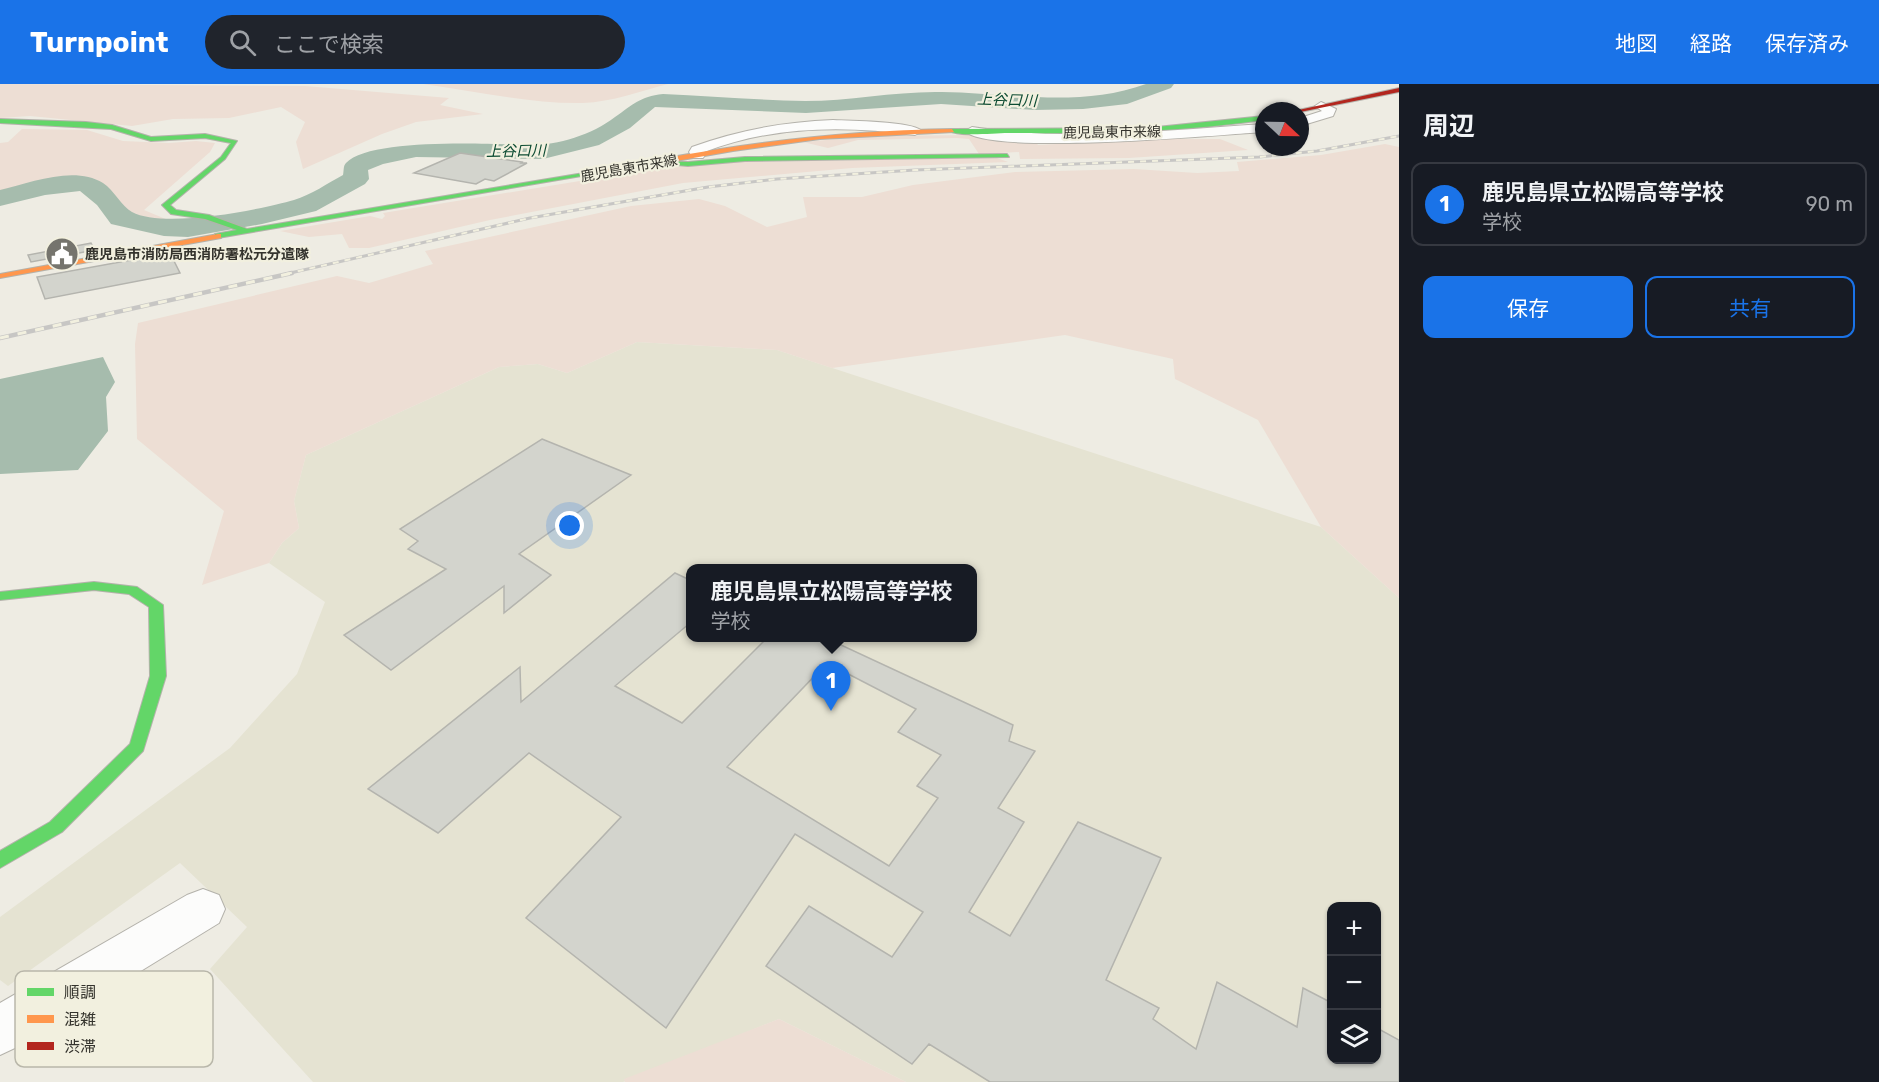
<!DOCTYPE html>
<html lang="ja">
<head>
<meta charset="utf-8">
<style>
	:root { --surface:#171b24; --page:#20242c; --text:#f1f3f6; --muted:#9ea1a6; --line:#363941; --accent:#1a73e8 }
	body { margin:0; font-family:Rubik,"Noto Sans JP",sans-serif; background:var(--page); color:var(--text) }
	.controls { position:absolute; right:18px; bottom:18px; display:grid; overflow:hidden; border-radius:12px; box-shadow:0 2px 4px #0004 }
	.controls button { width:54px; height:54px; display:grid; place-items:center; padding:0; border:0; border-bottom:2px solid var(--line); background:var(--surface); color:var(--text); font:30px sans-serif }
	.compass { position:absolute; left:1255px; top:18px; width:54px; height:54px; border-radius:50%; background:var(--surface); box-shadow:0 2px 4px #0004; rotate:112deg }
	.you { position:absolute; left:570px; top:442px; width:21px; height:21px; margin:-15px; border:4px solid #fff; border-radius:50%; background:#1a73e8; box-shadow:0 0 0 9px #1a73e833 }
	.badge { display:grid; place-items:center; width:39px; height:39px; border-radius:50%; background:var(--accent); color:#fff; font-size:20px; font-weight:700 }
	.pin { position:absolute; translate:-50% -50px; filter:drop-shadow(0 2px 3px #0008) }
	.pin::after { content:''; position:absolute; top:32px; width:21px; height:18px; background:inherit; clip-path:polygon(0 0,100% 0,50% 100%) }
	.popup { position:absolute; left:686px; top:480px; width:291px; height:78px; box-sizing:border-box; display:grid; place-content:center; border-radius:12px; background:var(--surface); filter:drop-shadow(0 2px 4px #0005); font-size:20px; white-space:nowrap; color:var(--muted) }
	.popup b { font-size:22px; color:var(--text) }
	.popup::after { content:''; position:absolute; left:50%; top:100%; margin-left:-12px; border:12px solid transparent; border-top-color:var(--surface) }
	.list { margin:0; padding:0; list-style:none }
	h2 { display:flex; justify-content:space-between; align-items:center; height:78px; margin:0; padding:0 24px; font-size:26px }
	h2 small { font-size:20px; font-weight:400; color:var(--muted) }
	.list li { display:grid; grid-template-columns:39px 1fr auto; gap:18px; align-items:center; box-sizing:border-box; height:84px; margin:0 12px 12px; padding:0 12px; border:2px solid var(--line); border-radius:12px }
	.list b { display:block; font-size:22px; white-space:nowrap }
	.list p { margin:0; font-size:20px; white-space:nowrap; color:var(--muted) }
	.list em { font-size:20px; font-style:normal; color:var(--muted) }
	.actions { display:flex; gap:12px; padding:18px 24px }
	.actions a { flex:1; padding:14px 0; border:2px solid var(--accent); border-radius:12px; text-align:center; font-size:21px; color:var(--accent) }
	.actions .main { background:var(--accent); color:#fff }
	.icon { flex:none; width:33px; height:33px; fill:none; stroke:currentColor; stroke-width:2; stroke-linecap:round; stroke-linejoin:round }
	.map { position:relative; flex:none; width:1399px; height:998px; overflow:hidden }
	header { display:flex; align-items:center; gap:36px; box-sizing:border-box; height:84px; padding:0 30px; background:var(--accent); color:#fff }
	header strong { font-size:28px }
	nav { display:flex; gap:33px; margin-inline-start:auto; font-size:21px }
	.search { width:420px; height:54px; background:var(--page); display:flex; align-items:center; gap:15px; box-sizing:border-box; padding:0 21px; border-radius:33px; color:var(--muted); font-size:22px }
	main { display:flex }
	aside { flex:1; background:var(--surface) }
	.map>svg:first-child { display:block }
	.built { fill:#e5e3d2; fill-rule:evenodd }
	.green { fill:#edded4 }
	.water { fill:#a6bcad }
	.lines { fill:none; stroke-linecap:round; stroke-linejoin:round }
	.river { fill:#a6bcad; fill-rule:evenodd }
	.building { fill:#d3d4cd; stroke:#b4b4ae; stroke-width:1.5; fill-rule:evenodd }
	.street-casing { stroke:#b4b2ab; stroke-width:2 }
	.fast-casing { stroke:#b4b2ab; stroke-width:2 }
	.slow-casing { stroke:#b4b2ab; stroke-width:2 }
	.jam-casing { stroke:#b4b2ab; stroke-width:2 }
	.street { fill:#fcfcfb; fill-rule:evenodd }
	.fast { fill:#63d668; fill-rule:evenodd }
	.slow { fill:#ff974d; fill-rule:evenodd }
	.jam { fill:#b3261e; fill-rule:evenodd }
	.rail-far1-casing { stroke:#c7c6c4; stroke-width:3 }
	.rail-casing { stroke:#c7c6c4; stroke-width:4.5 }
	.rail-far1 { stroke:#f2f0df; stroke-width:2; stroke-dasharray:6; stroke-linecap:butt }
	.rail { stroke:#f2f0df; stroke-width:3; stroke-dasharray:9; stroke-linecap:butt }
	.labels { text-anchor:middle; stroke-width:4.5; stroke-linejoin:round; paint-order:stroke }
	.far-street-label { font-size:14px; fill:#34332d; stroke:#f2f0df }
	.far-poi-label { font-size:14px; font-weight:bold; fill:#34332d; stroke:#f2f0df; text-anchor:start }
	.far-water-label { font-size:15px; font-style:italic; fill:#0c4b32; stroke:#f2f0df }
	.key { fill:#f2f0df; stroke:#b9b7aa; stroke-width:1.5 }
	.key-label { font-size:16px; fill:#34332d }
</style>
</head>
<body>
<header>
<strong>Turnpoint</strong>
<div class="search"><svg class="icon" aria-label="search" viewBox="0 0 24 24"><circle cx="10" cy="10" r="6"/><path d="M15 15l6 6"/></svg>ここで検索</div>
<nav><a>地図</a><a>経路</a><a>保存済み</a></nav>
</header>
<main>
<div class="map">
<svg width="1399" height="998" viewBox="0 0 1399 998">
	<rect width="100%" height="100%" fill="#eeece3"/>
	<!-- built -->
	<path class="built" d="M637 258 777 266 1321 443 1399 514V998H906L779 935 623 998H313L210 885 247 843 180 779 8 902 0 896V833L230 664 297 590 325 518 269 479 282 459 299 444 294 417 306 371 499 283 538 280 567 289ZM690 484H972V554H690ZM1332 822H1376V976H1332Z"/>
	<!-- green -->
	<path class="green" d="M0 0 305 2 449 14 440 21 483 30 416 38 382 50 303 85 296 58 305 38 281 23 229 34 173 35 132 42 30 32 0 34Z
		M423 0H668C641 7 612 18 583 19 530 20 476 7 423 0Z
		M22 45 87 46 123 57 169 59 196 57 215 59 210 68 144 126 168 136 132 131 95 98 70 97 0 111V59L8 58Z
		M971 51 1035 57 1038 61 1146 55H1220L1248 66 1129 74 1020 75 1019 68 979 70 969 55 957 54 858 56 828 64 803 58 873 52Z
		M1385 60 1399 63V514L1321 443 1258 336 1175 295 1173 275 1065 251 832 284 777 266 637 258 567 289 538 280 499 283 306 371 294 417 299 444 282 459 269 479 202 501 224 427 137 355 135 260 138 239 337 192 369 199 433 180 425 167 631 122 699 115 725 122 767 143 807 133 803 113H862L913 101 1015 88 1134 85 1197 89 1239 87 1237 78 1321 71Z
		M997 74 1008 78 852 84 683 99 490 136 369 164H349L342 150 309 153 280 147 370 132 382 135 385 132 383 129 653 85 739 78Z
		M779 935 906 998H625L624 995Z"/>
	<!-- water -->
	<path class="water" d="M103 273 115 298 106 313 108 347 78 386 0 390V295Z"/>
	<g class="lines">
		<!-- river -->
		<path class="river" d="M1146 0H1174L1171 4 1127 20 1083 25 1035 26 941 20 806 29 655 23 630 44 599 61 543 75 416 73 383 80 368 86 369 95 365 100 316 127 262 140 188 153 164 152 111 140 97 121 80 107 45 111 0 122V106C30 99 74 81 103 99 114 106 122 123 132 128 164 145 259 126 294 116 311 111 328 99 343 91 344 87 343 82 346 79 370 53 494 60 530 61 558 61 592 51 615 33 634 20 639 13 663 10 710 12 758 16 805 17 851 17 896 7 942 8 1010 9 1080 24 1146 0Z"/>
	</g>
	<!-- building -->
	<path class="building" d="M460 69 522 78 521 79H527L494 97 485 95 476 100 414 89Z
		M91 159 95 166 31 178 28 171Z
		M170 169 180 189 45 215 37 193Z
		M542 355 631 391 519 470 551 491 504 529V502L391 586 344 551 446 485 408 465 418 457 400 445Z
		M675 489 690 496V539L615 602 682 639 767 554H826L1013 641 1009 657 1035 667 998 724 1024 738 969 828 1010 852 1078 738 1161 774 1106 896 1159 924 1153 935 1196 965 1217 898 1297 943 1303 904 1332 919V975H1377V944L1399 956V998H990L929 960 912 980 766 882 809 822 892 873 923 828 795 750 666 944 526 834 621 733 529 669 438 749 368 705 520 583 521 618ZM827 579 916 625 898 648 941 671 917 702 938 714 889 782 727 683Z"/>
	<g class="lines">
		<!-- street casing -->
		<g class="street-casing">
			<path id="street" d="M1321 18 1336 25 1333 32 1300 42V34L1322 27 1315 22Z
				M833 36C850 37 912 37 922 47L915 51C843 41 772 42 704 68L705 71 703 74H693L689 68 692 63C738 46 784 38 833 36Z
				M1264 40V48C1219 51 989 72 965 47L972 43C1069 58 1167 46 1264 40Z
				M203 805 219 811 225 825 219 839 17 963 0 971V919L187 811Z"/>
		</g>
		<!-- fast casing -->
		<g class="fast-casing">
			<path id="fast" d="M1264 32V36C1179 48 1094 50 1008 49 993 49 961 53 949 47L952 45 1147 44Z
				M0 35 86 38 112 41 151 53 205 50 237 57 225 75 170 121 176 126 209 131 247 145 602 86 605 88 218 154H215V150L237 146 205 135 171 130 162 121 221 73 231 59 205 54 151 57 111 45 0 39Z
				M1007 70 1009 73 745 77 688 82 651 79 654 77 688 78 745 73Z
				M94 498 137 503 163 521 166 592 143 667 62 748 0 784V767L50 738 130 660 150 592 149 523 129 510 94 506 0 516V508Z"/>
		</g>
		<!-- slow casing -->
		<g class="slow-casing">
			<path id="slow" d="M952 45 954 48 820 55 733 67 602 90 599 88C614 80 647 78 666 74 761 57 855 46 952 45Z
				M218 150H221V154L0 194V190Z"/>
		</g>
		<!-- jam casing -->
		<g class="jam-casing">
			<path id="jam" d="M1399 4V8L1300 28 1294 27Z"/>
		</g>
		<!-- street -->
		<use href="#street" class="street"/>
		<!-- fast -->
		<use href="#fast" class="fast"/>
		<!-- slow -->
		<use href="#slow" class="slow"/>
		<!-- jam -->
		<use href="#jam" class="jam"/>
		<!-- rail-far1 casing -->
		<g class="rail-far1-casing">
			<path id="rail-far1" d="M286 190 530 134 708 103 777 95 915 86 1259 73 1317 67 1399 52"/>
		</g>
		<!-- rail casing -->
		<g class="rail-casing">
			<path id="rail" d="M0 254 292 189"/>
		</g>
		<!-- rail-far1 -->
		<use href="#rail-far1" class="rail-far1"/>
		<!-- rail -->
		<use href="#rail" class="rail"/>
	</g>
	<!-- icons -->
	<defs>
		<g id="civic-disc" transform="scale(1.725)"><circle r="9.5" fill="#75746d" stroke="#f2f0df"/><path d="M-.6-6.5H3V-4.5H.6V-3L4-1V1h2V6H-6V1h2V-1L-.6-3ZM-1.2 2.5V6h2.4V2.5Z" fill="#fff"/></g>
	</defs>
	<g fill-rule="evenodd">
		<use href="#civic-disc" x="62" y="170"/>
	</g>
	<g class="labels">
		<!-- far-street labels -->
		<g class="far-street-label">
			<text transform="translate(1112 48) rotate(-1)" y="5">鹿児島東市来線</text>
			<text transform="translate(629 84) rotate(-10)" y="5">鹿児島東市来線</text>
		</g>
		<!-- far-poi labels -->
		<g class="far-poi-label">
			<text x="85" y="175">鹿児島市消防局西消防署松元分遣隊</text>
		</g>
		<!-- far-water labels -->
		<g class="far-water-label">
			<text transform="translate(1007 16) rotate(2)" y="5">上谷口川</text>
			<text transform="translate(516 67) rotate(-1)" y="5">上谷口川</text>
		</g>
	</g>
	<!-- legend -->
	<rect x="15" y="887" width="198" height="96" rx="9" class="key"/>
	<rect x="27" y="904" width="27" height="8" fill="#63d668"/>
	<rect x="27" y="931" width="27" height="8" fill="#ff974d"/>
	<rect x="27" y="958" width="27" height="8" fill="#b3261e"/>
	<g class="key-label">
		<text x="64" y="914">順調</text>
		<text x="64" y="941">混雑</text>
		<text x="64" y="968">渋滞</text>
	</g>
</svg>
<div class="controls">
<button>+</button>
<button>−</button>
<button><svg class="icon" aria-label="layers" viewBox="0 0 24 24"><path d="M12 4l9 5-9 5-9-5zM3 14l9 5 9-5"/></svg></button>
</div>
<svg class="compass" viewBox="-18 -18 36 36"><path d="M0-13l5 13h-10z" fill="#e53935"/><path d="M0 13l5-13h-10z" fill="#9ea1a6"/></svg>
<div class="you"></div>
<div class="pin badge" style="left:831px;top:627px">1</div>
<div class="popup"><b>鹿児島県立松陽高等学校</b>学校</div>
</div>
<aside>
<h2>周辺<small></small></h2>
<ul class="list">
<li><span class="badge">1</span><div><b>鹿児島県立松陽高等学校</b><p>学校</p></div><em>90 m</em></li>
</ul>
<div class="actions"><a class="main">保存</a><a>共有</a></div>
</aside>
</main>
</body>
</html>
